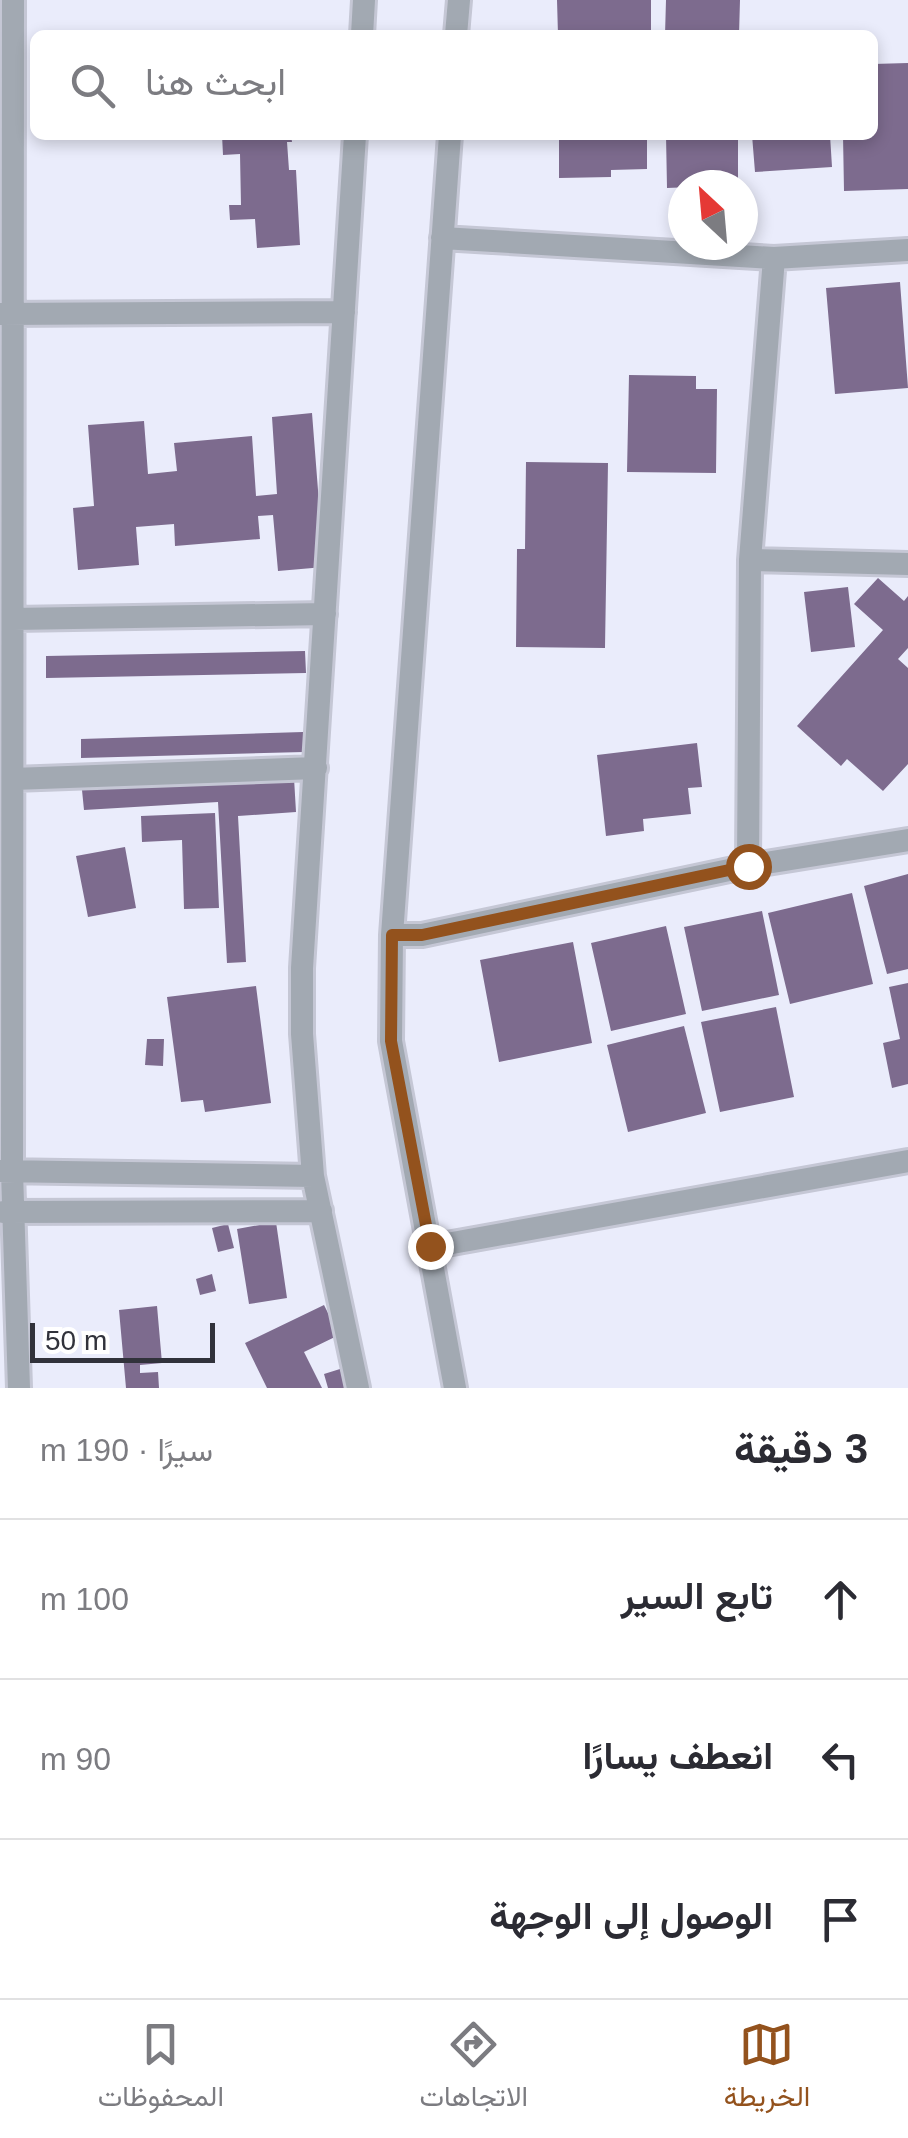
<!DOCTYPE html>
<html lang="ar">
<head>
<meta charset="utf-8">
<style>
	:root { --surface:#fff; --page:#f2f2f3; --text:#2b2b33; --muted:#7c7c81; --line:#e1e1e2; --accent:#93521d }
	body { margin:0; font-family:Arial,Vazirmatn,sans-serif; background:var(--page); color:var(--text); direction:rtl }
	.compass { position:absolute; left:668px; top:170px; width:90px; height:90px; border-radius:50%; background:var(--surface); box-shadow:0 5px 15px #0003; rotate:334deg }
	.scale { position:absolute; left:30px; bottom:25px; width:185px; box-sizing:border-box; padding-left:10px; border:5px solid #31323b; border-top:0; font-size:28px; line-height:35px; white-space:nowrap; color:#31323b; -webkit-text-stroke:8px #fff; paint-order:stroke }
	.stop { position:absolute; width:30px; height:30px; margin:-22px; border:8px solid #93521d; border-radius:50%; background:#fff }
	.stop.end { background:#93521d; border-color:#fff; box-shadow:0 2px 10px #0008 }
	.list { margin:0; padding:0; list-style:none }
	h2 { display:flex; justify-content:space-between; align-items:center; height:130px; margin:0; padding:0 40px; font-size:42px }
	h2 small { font-size:32px; font-weight:400; color:var(--muted) }
	.list li { display:grid; grid-template-columns:65px 1fr auto; gap:30px; align-items:center; box-sizing:border-box; height:160px; padding:0 40px; border-top:2px solid var(--line) }
	.list b { display:block; font-size:38px; white-space:nowrap }
	.list em { font-size:32px; font-style:normal; color:var(--muted) }
	.icon { flex:none; width:55px; height:55px; fill:none; stroke:currentColor; stroke-width:2; stroke-linecap:round; stroke-linejoin:round }
	.map { position:relative; flex:none; width:908px; height:1388px; overflow:hidden; direction:ltr }
	.search { position:absolute; background:var(--surface); box-shadow:0 5px 15px #0003; left:30px; right:30px; top:30px; height:110px; display:flex; align-items:center; gap:25px; box-sizing:border-box; padding:0 35px; border-radius:15px; color:var(--muted); font-size:38px }
	.sheet { height:610px; background:var(--surface) }
	nav { display:flex; justify-content:space-around; align-items:center; box-sizing:border-box; height:140px; border-top:2px solid var(--line); background:var(--surface); font-size:28px; color:var(--muted) }
	nav a { display:grid; justify-items:center; gap:5px }
	nav .on { color:var(--accent) }
	.map>svg:first-child { display:block }
	.building { fill:#7d6b8e }
	.lines { fill:none; stroke-linecap:round; stroke-linejoin:round }
	.minor-casing { stroke:#c5c7d5; stroke-width:28 }
	.minor { stroke:#a2a9b2; stroke-width:22 }
	.route { stroke:#93521d; stroke-width:12 }
</style>
</head>
<body>
<div class="map">
<svg width="908" height="1388" viewBox="0 0 908 1388">
	<rect width="100%" height="100%" fill="#eaecfb"/>
	<!-- building -->
	<path class="building" d="M557 0H651V35H558Z
		M666 0H740L739 35H665Z
		M908 63V189L844 191 843 135H873V64Z
		M222 135H291L292 142H287L289 170H296L300 245 257 248 255 219 230 220 229 205H241L240 154 223 155Z
		M559 135H647V169L611 170V177L559 178Z
		M666 135H738V185L667 188Z
		M752 135H830L832 167 755 172Z
		M900 282 908 388 835 394 826 288Z
		M629 375 696 376V389H717L716 473 627 472Z
		M312 413 324 567 278 571 273 515 258 516 260 539 175 546 174 524 136 527 139 565 78 570 73 508 94 506 88 425 144 421 148 474 177 471 174 443 252 436 256 496 277 494 272 417Z
		M526 462 608 463 605 648 516 647 517 549H525Z
		M878 578 904 601 908 596V648L898 659 908 668V764L883 791 847 759 841 766 797 726 883 630 854 604Z
		M848 587 855 647 811 652 804 592Z
		M305 651 306 673 46 678V656Z
		M303 732 304 752 81 758V739Z
		M697 743 702 787 688 788 691 814 643 819 644 831 606 836 597 755Z
		M294 778 296 812 238 816 246 962 227 963 218 802 84 810 82 790Z
		M215 813 219 908 184 909 182 840 142 842 141 816Z
		M125 847 136 908 88 917 76 856Z
		M908 874V969L887 974 864 886Z
		M852 893 873 984 790 1004 768 913Z
		M762 911 779 995 702 1011 684 927Z
		M666 926 686 1014 611 1031 591 943Z
		M573 942 592 1043 499 1062 480 960Z
		M908 983V1084L892 1088 883 1043 900 1039 889 987Z
		M256 986 271 1103 205 1112 203 1100 181 1102 167 997Z
		M776 1007 794 1097 720 1112 701 1022Z
		M684 1026 706 1113 628 1132 607 1045Z
		M147 1039H164L163 1066 145 1065Z
		M276 1222 287 1298 249 1304 237 1229Z
		M228 1224 234 1248 218 1252 212 1228Z
		M212 1274 216 1291 200 1295 196 1279Z
		M324 1305 339 1335 304 1352 322 1388H267L245 1343Z
		M157 1306 162 1363 140 1365V1373L158 1372 159 1388H126L119 1310Z
		M340 1369 346 1388H328L324 1374Z"/>
	<g class="lines">
		<!-- minor casing -->
		<g class="minor-casing">
			<path id="minor" d="M13 0 12 1172 19 1388
				M362 35 364 0
				M456 35 459 0
				M355 135 302 968V1034L313 1176 358 1388
				M450 135 392 935 391 1041 455 1388
				M442 238 774 258 908 250
				M0 314 344 312
				M750 560 908 564
				M13 619 325 614
				M13 779 316 768
				M748 866 750 560 774 258
				M392 935H422L748 866 908 840
				M0 1171 313 1176
				M3 1212 321 1211
				M430 1247 908 1161"/>
		</g>
		<!-- minor -->
		<use href="#minor" class="minor"/>
	</g>
	<g class="lines">
		<!-- route -->
		<path class="route" d="M430 1246 391 1041 392 935H422L748 866"/>
	</g>
</svg>
<svg class="compass" viewBox="-18 -18 36 36"><path d="M0-13l5 13h-10z" fill="#e53935"/><path d="M0 13l5-13h-10z" fill="#7c7c81"/></svg>
<div class="scale">50 m</div>
<div class="stop" style="left:748px;top:866px"></div>
<div class="stop end" style="left:430px;top:1246px"></div>
<div class="search"><svg class="icon" aria-label="search" viewBox="0 0 24 24"><circle cx="10" cy="10" r="6"/><path d="M15 15l6 6"/></svg>ابحث هنا</div>
</div>
<section class="sheet">
<h2>3 دقيقة<small>سيرًا · 190 m</small></h2>
<ul class="list">
<li><svg class="icon" aria-label="ahead" viewBox="0 0 24 24"><path d="M12 20V5M6 11l6-6 6 6"/></svg><div><b>تابع السير</b></div><em>100 m</em></li>
<li><svg class="icon" aria-label="left" viewBox="0 0 24 24"><path d="M17 20v-9H6M10 6l-5 5 5 5"/></svg><div><b>انعطف يسارًا</b></div><em>90 m</em></li>
<li><svg class="icon" aria-label="arrive" viewBox="0 0 24 24"><path d="M6 21V4h12l-3 4 3 4H6"/></svg><div><b>الوصول إلى الوجهة</b></div></li>
</ul>
</section>
<nav>
<a class="on"><svg class="icon" aria-label="map" viewBox="0 0 24 24"><path d="M3 6l6-2 6 2 6-2v14l-6 2-6-2-6 2zM9 4v14M15 6v14"/></svg>الخريطة</a>
<a><svg class="icon" aria-label="directions" viewBox="0 0 24 24"><path d="M12 3l9 9-9 9-9-9zM9 14v-3h6M13 9l2 2-2 2"/></svg>الاتجاهات</a>
<a><svg class="icon" aria-label="saved" viewBox="0 0 24 24"><path d="M7 4h10v16l-5-4-5 4z"/></svg>المحفوظات</a>
</nav>
</body>
</html>
